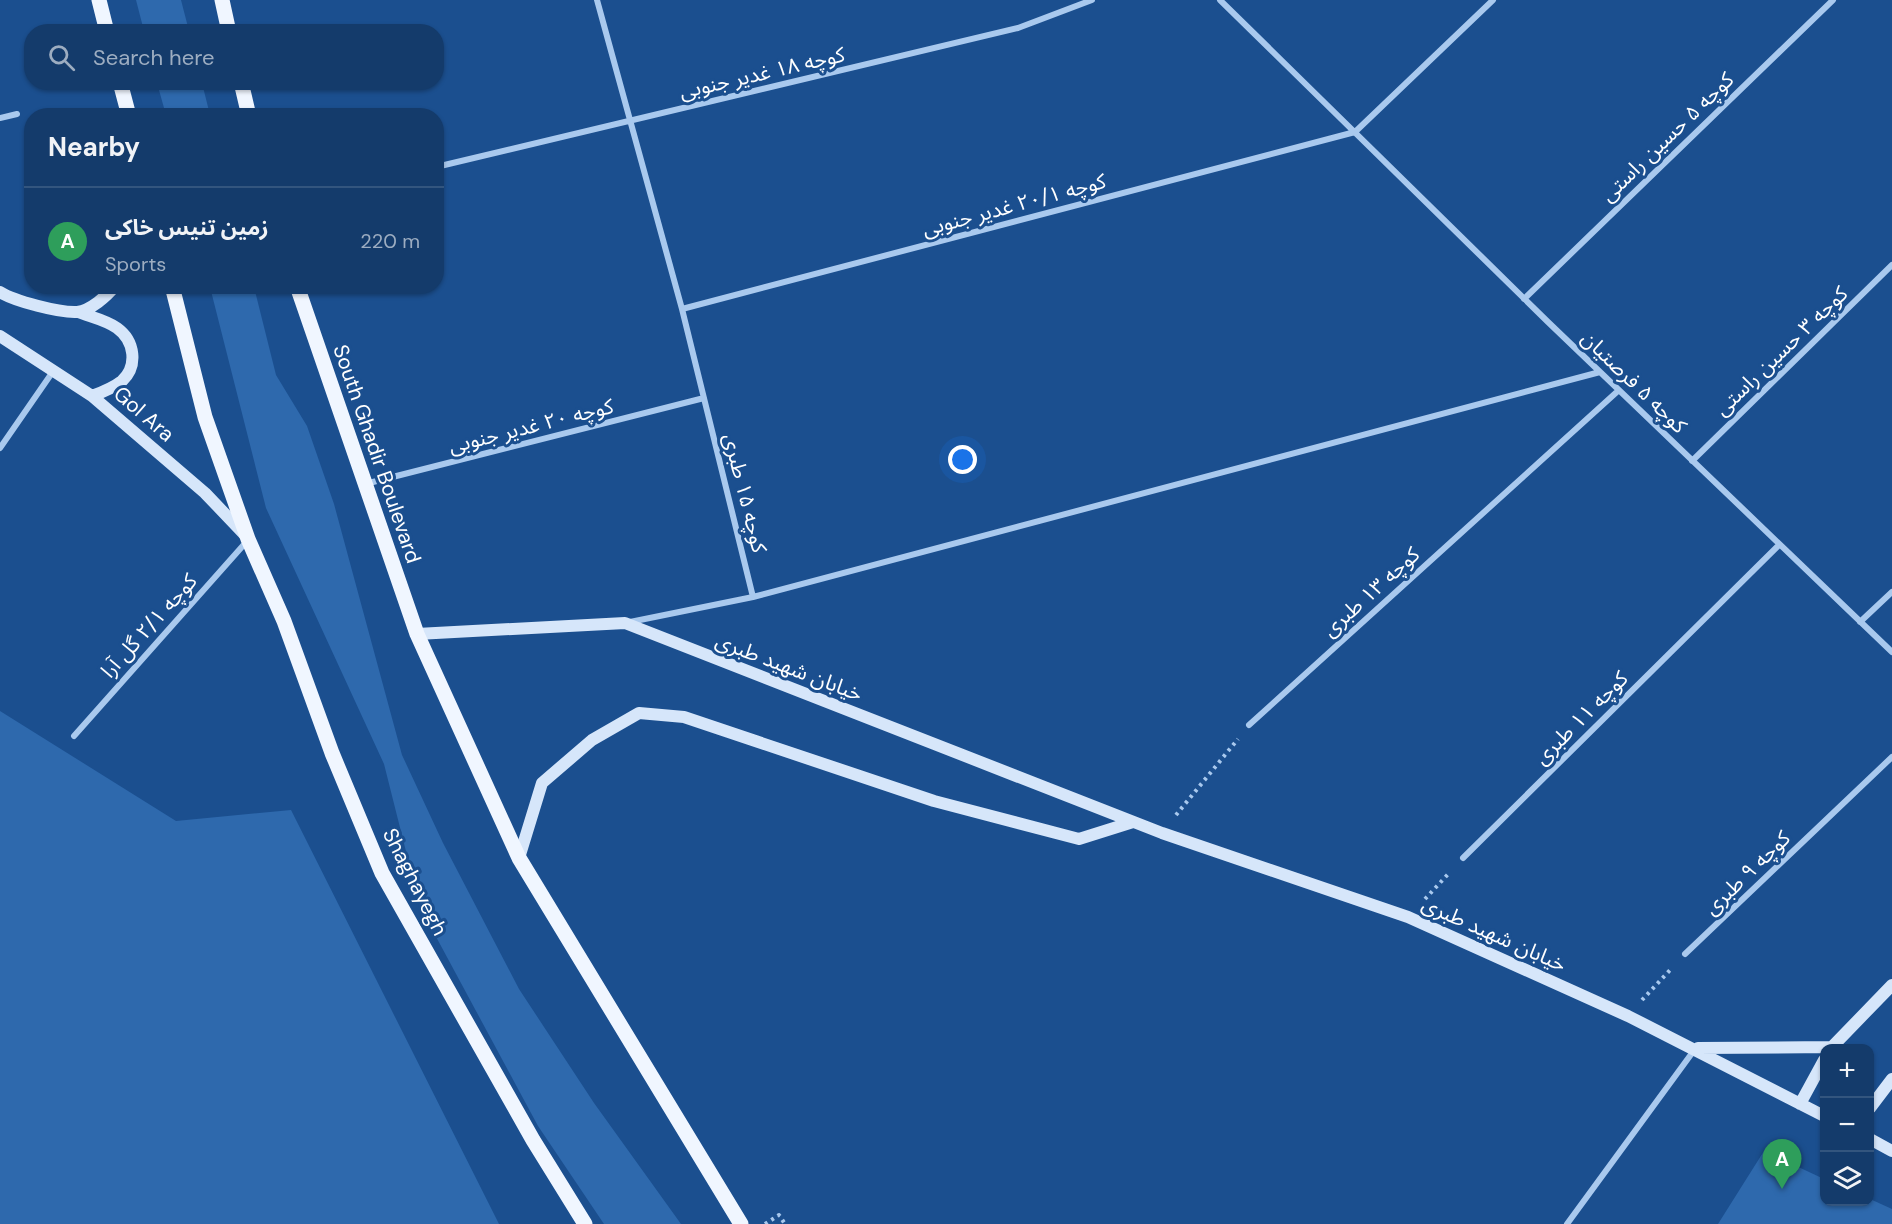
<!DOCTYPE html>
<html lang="en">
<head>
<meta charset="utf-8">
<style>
	:root { --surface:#143b6b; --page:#214673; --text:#f1f3f6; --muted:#9dadc1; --line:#33557e; --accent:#ffd166 }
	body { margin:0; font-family:"DM Sans","Noto Sans Arabic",sans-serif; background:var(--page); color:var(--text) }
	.controls { position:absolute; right:18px; bottom:18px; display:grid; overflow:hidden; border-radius:12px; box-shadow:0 2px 4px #0004 }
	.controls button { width:54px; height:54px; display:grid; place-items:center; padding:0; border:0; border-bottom:2px solid var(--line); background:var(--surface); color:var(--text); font:30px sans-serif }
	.you { position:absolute; left:963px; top:460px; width:21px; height:21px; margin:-15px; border:4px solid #fff; border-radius:50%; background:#1a73e8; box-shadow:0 0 0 9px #1a73e833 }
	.badge { display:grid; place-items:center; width:39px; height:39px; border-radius:50%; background:var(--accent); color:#fff; font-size:20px; font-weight:700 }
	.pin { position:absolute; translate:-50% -50px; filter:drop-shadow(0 2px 3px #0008) }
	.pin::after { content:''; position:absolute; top:32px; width:21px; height:18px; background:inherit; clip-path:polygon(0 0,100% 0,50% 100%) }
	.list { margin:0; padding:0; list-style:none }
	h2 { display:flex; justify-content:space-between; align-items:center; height:78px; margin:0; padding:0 24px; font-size:26px }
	h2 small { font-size:20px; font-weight:400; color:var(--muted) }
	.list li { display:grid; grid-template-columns:39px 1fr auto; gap:18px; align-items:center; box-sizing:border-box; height:108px; padding:0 24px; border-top:2px solid var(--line) }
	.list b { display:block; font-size:22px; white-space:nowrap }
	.list p { margin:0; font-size:20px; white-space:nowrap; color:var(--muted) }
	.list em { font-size:20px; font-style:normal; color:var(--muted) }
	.icon { flex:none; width:33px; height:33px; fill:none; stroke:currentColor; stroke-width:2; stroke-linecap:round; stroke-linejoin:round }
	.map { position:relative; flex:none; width:1892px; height:1224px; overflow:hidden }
	.search { position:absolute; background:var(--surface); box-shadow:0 2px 4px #0004; left:24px; top:24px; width:420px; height:66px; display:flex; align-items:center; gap:15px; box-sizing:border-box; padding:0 21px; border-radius:24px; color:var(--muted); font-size:22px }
	.panel { position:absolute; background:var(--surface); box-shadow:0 2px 4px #0004; left:24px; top:108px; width:420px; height:186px; border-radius:24px }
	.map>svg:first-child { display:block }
	.green { fill:#2e69ad }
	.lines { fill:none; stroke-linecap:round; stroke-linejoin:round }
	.path { stroke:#a9c9ee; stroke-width:4; stroke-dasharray:3 4.5; stroke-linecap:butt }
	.street { stroke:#a9c9ee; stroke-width:6 }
	.secondary { stroke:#d6e6fa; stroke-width:12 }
	.primary { stroke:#f0f6ff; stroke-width:15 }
	.labels { text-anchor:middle; stroke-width:6; stroke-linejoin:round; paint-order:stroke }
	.street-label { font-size:21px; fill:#fff; stroke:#1b4f8f }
</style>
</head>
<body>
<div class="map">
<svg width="1892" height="1224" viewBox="0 0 1892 1224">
	<rect width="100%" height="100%" fill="#1b4f8f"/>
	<!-- green -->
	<path class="green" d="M136 0H181L189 31H144Z
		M157 83H202L210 115H166Z
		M210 287H254L276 375 307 426 334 504 402 755 443 843 519 989 594 1103 681 1224H604L538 1126 420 907 384 764 266 508Z
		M0 711 176 821 291 810 499 1224H0Z
		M1764 1151 1824 1179V1202H1870V1199L1892 1209V1224H1718Z"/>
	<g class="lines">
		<!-- path -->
		<path class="path" d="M1176 815 1238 739
			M1425 899 1450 872
			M1642 1000 1672 968
			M765 1224 779 1215 785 1224"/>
		<!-- street -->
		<path class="street" d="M597 0 682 309 753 597
			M1220 0 1548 322 1892 652
			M0 118 17 114
			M436 167 1018 28 1092 0
			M1524 299 1833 0
			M682 309 1355 132 1493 0
			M0 448 54 370
			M1692 461 1892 265
			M365 484 704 398
			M630 622 753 597 1600 372
			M1860 622 1892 592
			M1249 725 1619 390
			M74 736 248 540
			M1463 858 1779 545
			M1685 954 1892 757
			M1567 1224 1695 1049"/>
		<!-- secondary -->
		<path class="secondary" d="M0 292C14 301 60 313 77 312 90 311 107 296 115 286
			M78 312C91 317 106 320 117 328 135 341 138 366 122 381 113 388 103 392 92 396
			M0 336 92 396 205 493 247 537
			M417 634 625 623 1162 833 1408 917 1628 1016 1824 1116
			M519 858 542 783 592 740 639 713 684 717 934 801 1079 839 1133 822
			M1698 1048 1832 1047
			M1831 1048 1892 985
			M1800 1104 1824 1060
			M1870 1108 1892 1079
			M1870 1139 1892 1151"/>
		<!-- primary -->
		<path class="primary" d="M99 0 107 32
			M222 0 229 32
			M120 82 129 116
			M241 82 249 116
			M172 286 205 417 248 539 284 621 332 753 382 873 533 1140 585 1224
			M297 286 417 634 519 858 741 1224"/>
	</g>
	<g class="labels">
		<!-- street labels -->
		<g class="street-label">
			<text transform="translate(762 73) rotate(-13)" y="7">کوچه ۱۸ غدیر جنوبی</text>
			<text transform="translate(1667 137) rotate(-44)" y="7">کوچه ۵ حسین راستی</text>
			<text transform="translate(1014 205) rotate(-15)" y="7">کوچه ۲۰/۱ غدیر جنوبی</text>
			<text transform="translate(1781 351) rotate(-44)" y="7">کوچه ۳ حسین راستی</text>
			<text transform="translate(1634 382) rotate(44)" y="7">کوچه ۵ فرصتیان</text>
			<text transform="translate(144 414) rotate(41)" y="7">Gol Ara</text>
			<text transform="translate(531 426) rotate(-14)" y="7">کوچه ۲۰ غدیر جنوبی</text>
			<text transform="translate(377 454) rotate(71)" y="7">South Ghadir Boulevard</text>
			<text transform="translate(745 493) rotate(76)" y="7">کوچه ۱۵ طبری</text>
			<text transform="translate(1371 592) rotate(-42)" y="7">کوچه ۱۳ طبری</text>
			<text transform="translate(149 626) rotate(-48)" y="7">کوچه ۲/۱ گل آرا</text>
			<text transform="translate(789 667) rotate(21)" y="7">خیابان شهید طبری</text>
			<text transform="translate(1581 718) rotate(-45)" y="7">کوچه ۱۱ طبری</text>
			<text transform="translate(1747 873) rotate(-44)" y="7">کوچه ۹ طبری</text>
			<text transform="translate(415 882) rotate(63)" y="7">Shaghayegh</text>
			<text transform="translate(1494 934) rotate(24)" y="7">خیابان شهید طبری</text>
		</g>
	</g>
</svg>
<div class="controls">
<button>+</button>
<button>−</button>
<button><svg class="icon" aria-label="layers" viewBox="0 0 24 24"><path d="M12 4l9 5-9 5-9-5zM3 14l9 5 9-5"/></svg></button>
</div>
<div class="you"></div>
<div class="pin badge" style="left:1782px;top:1189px;background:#2e9e5b">A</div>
<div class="search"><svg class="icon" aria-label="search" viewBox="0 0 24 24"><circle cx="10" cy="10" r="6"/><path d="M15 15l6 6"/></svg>Search here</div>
<section class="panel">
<h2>Nearby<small></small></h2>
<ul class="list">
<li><span class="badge" style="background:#2e9e5b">A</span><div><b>زمین تنیس خاکی</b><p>Sports</p></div><em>220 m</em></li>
</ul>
</section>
</div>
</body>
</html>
